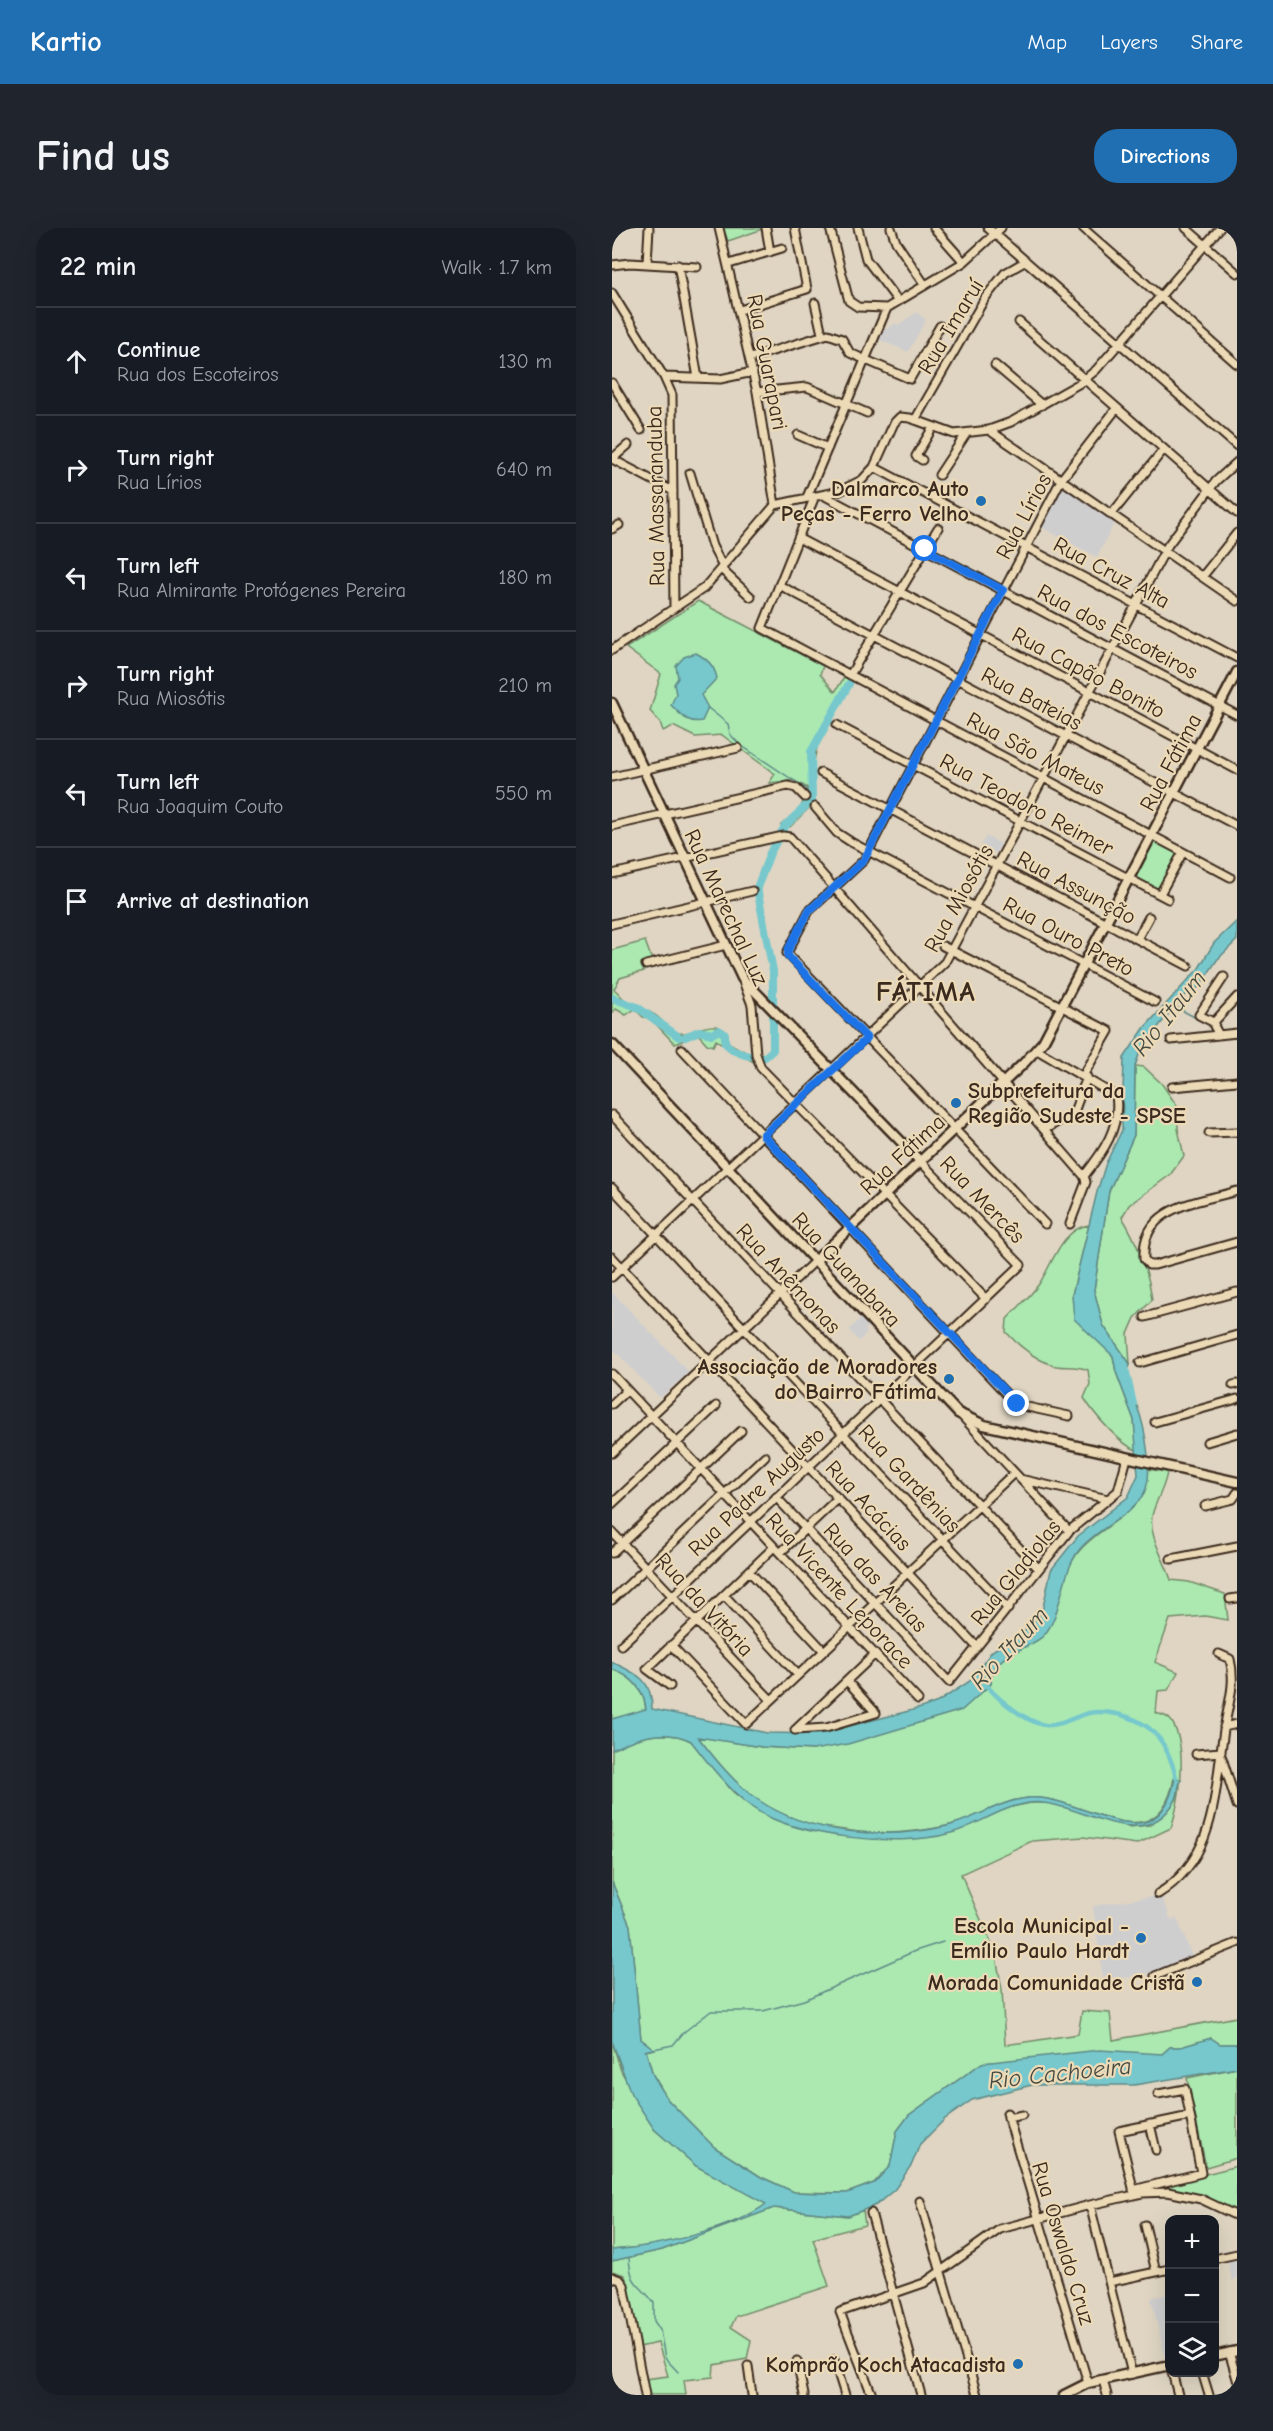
<!DOCTYPE html>
<html lang="en">
<head>
<meta charset="utf-8">
<style>
	:root { --surface:#171b24; --page:#20242c; --text:#f1f3f6; --muted:#9ea1a6; --line:#363941; --accent:#1f6fb2 }
	body { margin:0; font-family:"Comic Neue",sans-serif; background:var(--page); color:var(--text) }
	.controls { position:absolute; right:18px; bottom:18px; display:grid; overflow:hidden; border-radius:12px; box-shadow:0 6px 24px #0002 }
	.controls button { width:54px; height:54px; display:grid; place-items:center; padding:0; border:0; border-bottom:2px solid var(--line); background:var(--surface); color:var(--text); font:30px sans-serif }
	.stop { position:absolute; width:18px; height:18px; margin:-14px; border:4px solid #1a73e8; border-radius:50%; background:#fff }
	.stop.end { background:#1a73e8; border-color:#fff; box-shadow:0 2px 6px #0008 }
	.list { margin:0; padding:0; list-style:none }
	h2 { display:flex; justify-content:space-between; align-items:center; height:78px; margin:0; padding:0 24px; font-size:26px }
	h2 small { font-size:20px; font-weight:400; color:var(--muted) }
	.list li { display:grid; grid-template-columns:39px 1fr auto; gap:18px; align-items:center; box-sizing:border-box; height:108px; padding:0 24px; border-top:2px solid var(--line) }
	.list b { display:block; font-size:22px; white-space:nowrap }
	.list p { margin:0; font-size:20px; white-space:nowrap; color:var(--muted) }
	.list em { font-size:20px; font-style:normal; color:var(--muted) }
	.icon { flex:none; width:33px; height:33px; fill:none; stroke:currentColor; stroke-width:2; stroke-linecap:round; stroke-linejoin:round }
	.map { position:relative; flex:none; width:625px; height:2167px; overflow:hidden; border-radius:24px }
	header { display:flex; align-items:center; gap:36px; box-sizing:border-box; height:84px; padding:0 30px; background:var(--accent); color:#fff }
	header strong { font-size:28px }
	nav { display:flex; gap:33px; margin-inline-start:auto; font-size:21px }
	.intro { display:flex; align-items:center; justify-content:space-between; box-sizing:border-box; height:144px; padding:0 36px }
	h1 { margin:0; font-size:42px }
	.button { padding:15px 27px; border-radius:24px; background:var(--accent); color:#fff; font-size:21px; font-weight:700 }
	main { display:flex; gap:36px; padding:0 36px }
	aside { flex:1; background:var(--surface); border-radius:24px; box-shadow:0 6px 24px #0002 }
	.map>svg:first-child { display:block }
	.built { fill:#cfcecf }
	.green { fill:#abe9b1; stroke:#738a68; stroke-width:1.5 }
	.water { fill:#77c8cc; stroke:#5f8986; stroke-width:1.5 }
	.lines { fill:none; stroke-linecap:round; stroke-linejoin:round }
	.stream { stroke:#5f8986; stroke-width:1.5 }
	.canal { stroke:#77c8cc; stroke-width:4.5 }
	.river { stroke:#77c8cc; stroke-width:8 }
	.minor-casing { stroke:#3b2a1e; stroke-width:11 }
	.major-casing { stroke:#3b2a1e; stroke-width:13 }
	.minor { stroke:#ecdab7; stroke-width:7 }
	.major { stroke:#ecdab7; stroke-width:8 }
	.route { stroke:#1a73e8; stroke-width:8 }
	.poi-dot { fill:#1f6fb2; stroke:#ecdab7; stroke-width:2 }
	.labels { text-anchor:middle; stroke-width:4.5; stroke-linejoin:round; paint-order:stroke }
	.street-label { font-size:22px; fill:#3b2a1e; stroke:#ecdab7 }
	.poi-label { font-size:22px; font-weight:bold; fill:#3b2a1e; stroke:#ecdab7; text-anchor:end }
	.water-label { font-size:24px; font-style:italic; fill:#474a41; stroke:#ecdab7 }
	.district-label { font-size:28px; font-weight:bold; letter-spacing:1.5px; fill:#3b2a1e; stroke:#ecdab7 }
</style>
</head>
<body>
<header>
<strong>Kartio</strong>
<nav><a>Map</a><a>Layers</a><a>Share</a></nav>
</header>
<div class="intro"><h1>Find us</h1><a class="button">Directions</a></div>
<main>
<aside>
<h2>22 min<small>Walk · 1.7 km</small></h2>
<ul class="list">
<li><svg class="icon" aria-label="ahead" viewBox="0 0 24 24"><path d="M12 20V5M6 11l6-6 6 6"/></svg><div><b>Continue</b><p>Rua dos Escoteiros</p></div><em>130 m</em></li>
<li><svg class="icon" aria-label="right" viewBox="0 0 24 24"><path d="M7 20v-9h11M14 6l5 5-5 5"/></svg><div><b>Turn right</b><p>Rua Lírios</p></div><em>640 m</em></li>
<li><svg class="icon" aria-label="left" viewBox="0 0 24 24"><path d="M17 20v-9H6M10 6l-5 5 5 5"/></svg><div><b>Turn left</b><p>Rua Almirante Protógenes Pereira</p></div><em>180 m</em></li>
<li><svg class="icon" aria-label="right" viewBox="0 0 24 24"><path d="M7 20v-9h11M14 6l5 5-5 5"/></svg><div><b>Turn right</b><p>Rua Miosótis</p></div><em>210 m</em></li>
<li><svg class="icon" aria-label="left" viewBox="0 0 24 24"><path d="M17 20v-9H6M10 6l-5 5 5 5"/></svg><div><b>Turn left</b><p>Rua Joaquim Couto</p></div><em>550 m</em></li>
<li><svg class="icon" aria-label="arrive" viewBox="0 0 24 24"><path d="M6 21V4h12l-3 4 3 4H6"/></svg><div><b>Arrive at destination</b></div></li>
</ul>
</aside>
<div class="map">
<svg width="625" height="2167" viewBox="0 0 625 2167">
	<rect width="100%" height="100%" fill="#dfd5c2"/>
	<filter id="ink" filterUnits="userSpaceOnUse"><feTurbulence type="fractalNoise" baseFrequency=".0167" numOctaves="2"/><feDisplacementMap in="SourceGraphic" scale="12" xChannelSelector="R" yChannelSelector="G"/><feConvolveMatrix kernelMatrix="1 2 1 2 8 2 1 2 1" color-interpolation-filters="sRGB"/></filter>
	<g filter="url(#ink)">
		<!-- built -->
		<path class="built" d="M305 84 314 92 296 124 266 111 269 104 284 95 286 97Z
			M453 260 503 294 485 329 429 299 450 261Z
			M374 608 389 616 384 625 369 617Z
			M0 1064 77 1144 48 1170 0 1120Z
			M250 1089 257 1098 253 1102 255 1105 247 1113 237 1102Z
			M549 1667 559 1692 565 1690 580 1728 532 1747 491 1753 481 1678Z
			M625 2029V2051L620 2052 615 2031Z
			M557 2066V2133H554L539 2070Z"/>
		<!-- green -->
		<path class="green" d="M111 0H151V1L116 13Z
			M86 373 211 438 208 446 223 464 233 448 241 452 206 515 202 533V575L178 599 169 597 189 579 196 560 181 552 157 555 163 546 110 507 83 509 61 498 51 503 48 494 38 483 49 446 14 420Z
			M542 610 568 624 548 663 522 649Z
			M33 713 40 732 29 735 32 743 8 750 2 761C6 764 8 768 12 771 18 778 33 780 41 786 49 790 55 800 63 804 79 812 108 779 117 815L139 827 140 833 104 812 101 818 95 816 86 806 63 816 38 790 31 789 23 781 14 787 4 781 0 785V722Z
			M523 838 532 839 550 856 565 878 566 901 572 928 558 947 517 977 510 989C525 1013 537 1045 540 1072L523 1090 516 1106 518 1136 491 1097 482 1062 497 963 522 907Z
			M477 997 460 1067 501 1128 504 1144 522 1192 525 1222C508 1217 482 1186 472 1170L478 1156 476 1142C461 1136 452 1141 440 1137 423 1131 406 1117 394 1104L395 1091C405 1080 418 1069 427 1056 440 1037 450 1000 477 997Z
			M535 1241 555 1244C553 1259 545 1270 541 1284 534 1305 553 1332 559 1352L577 1354 613 1366 616 1392 593 1388 558 1391 543 1434 566 1444 556 1462 546 1463 544 1485C550 1487 557 1488 560 1494 576 1520 568 1573 559 1600L525 1616 471 1609 420 1613 349 1646 383 1724 390 1761 393 1817 466 1806 470 1783 498 1785 501 1812 625 1789V1816H608L599 1810 569 1819H558L550 1826 370 1835 297 1887 285 1903 278 1938 262 1955 235 1965 182 1964 149 1949 102 1919 56 1872 41 1847 34 1822 42 1821 29 1812 18 1698 0 1654V1522C23 1509 54 1500 79 1513L121 1564 143 1581 167 1593 298 1611 373 1589 399 1579 419 1575H442L517 1599 538 1597 564 1572 569 1552 562 1550C546 1640 469 1565 416 1570 386 1573 363 1592 334 1598 276 1611 195 1607 144 1571 121 1554 103 1531 85 1508L150 1519 201 1522 365 1468 379 1456C378 1425 414 1423 430 1409 446 1393 445 1364 454 1344 458 1337 463 1327 469 1321 491 1295 541 1281 535 1241Z
			M0 1441C19 1448 32 1461 34 1482L0 1491Z
			M0 1813 9 1843 42 1901 84 1938 155 1976C115 2003 48 2019 0 2022Z
			M625 1840V1930L594 1939 575 1850Z
			M625 1938V1984L582 1965 540 1960Z
			M161 1980 236 1988 251 1982 253 1997 201 2011 217 2058 124 2088 119 2099 139 2112 135 2131 102 2137 101 2149 72 2152 74 2167H36L33 2151 56 2148 46 2115 27 2119 13 2047 0 2043V2033L50 2022Z"/>
		<!-- water -->
		<path class="water" d="M84 425C95 431 102 437 105 450L89 467 96 480 90 493C76 496 69 487 59 477L64 466 62 456 66 450 64 438 72 429Z
			M625 693V712L605 732 587 759 570 769 547 798 528 824 523 838 522 907 497 963 482 1062 491 1097 518 1136C517 1141 513 1148 514 1153 515 1162 522 1171 525 1178 533 1199 543 1248 531 1267 515 1291 486 1300 468 1321 448 1345 451 1389 430 1409 413 1423 378 1426 379 1456L350 1482 236 1516 201 1522 150 1519 86 1509C103 1531 122 1555 145 1571 196 1607 276 1612 335 1598 363 1591 387 1573 416 1570 471 1565 546 1641 563 1550L569 1552C565 1559 567 1567 563 1573 529 1631 464 1569 417 1575 387 1579 364 1599 336 1606 286 1619 184 1610 141 1580 116 1561 98 1538 79 1513 54 1500 23 1509 0 1522V1491L34 1481C32 1460 19 1448 0 1441V1434C25 1446 40 1451 40 1481L155 1505 206 1506 309 1480 326 1474 358 1453 380 1423 413 1403 430 1384 439 1342 466 1308 516 1269 526 1247 522 1192 504 1144 501 1128 462 1091 460 1067 485 964 494 935 510 902 512 830 533 799 587 740 602 715Z
			M0 1654 18 1698 29 1811 42 1821 34 1823 41 1847 56 1872 102 1919 149 1949 182 1964 209 1965H235L262 1955 278 1938 285 1903 297 1887 370 1835 488 1822 550 1826 558 1819H569L599 1810 608 1816H625V1840L522 1857H420L360 1872 333 1891 308 1916 300 1936 283 1961 264 1977 236 1988 162 1980 50 2022 0 2033V2022C43 2019 120 2002 154 1976L84 1938 42 1901 19 1866 0 1813Z"/>
		<g class="lines">
			<!-- stream -->
			<path class="stream" d="M96 480 116 496 118 506 127 516 199 564
				M564 779 584 790
				M32 1823 61 1817 72 1804 99 1783H151L192 1772 303 1723 331 1714
				M17 2030C19 2059 27 2054 42 2075V2093L48 2102 53 2130 66 2144"/>
			<!-- canal -->
			<path class="canal" d="M376 1459C387 1472 416 1495 433 1497 447 1499 463 1488 477 1485 486 1483 496 1484 505 1486 541 1494 555 1514 564 1549"/>
			<!-- river -->
			<path class="river" d="M0 770 25 779 67 809
				M73 809 87 803 100 806 107 802 113 806V815C125 827 137 829 153 829L161 822V743L145 660 158 625 173 598 200 572 199 524 237 456
				M512 1136 521 1176"/>
			<!-- minor casing -->
			<g class="minor-casing">
				<path id="minor" d="M107 0 145 164 163 277
					M154 0 158 24
					M218 0 237 73 246 79 275 80
					M246 0 254 31 285 72
					M279 0 284 14 313 57
					M322 0 352 34
					M376 0 625 218
					M471 0 625 136
					M574 0 625 45
					M35 35 37 0
					M117 36 170 20
					M0 37 18 35 85 39
					M66 37 86 150
					M0 65 52 149 60 167 62 380
					M203 75 210 106
					M128 82 195 61 183 0
					M407 94 625 285
					M138 130 216 106 230 111 238 125 298 151 328 98
					M383 137 430 177
					M52 149 108 151 141 144
					M0 155 29 202
					M145 164 195 159 255 185
					M303 192 373 70 393 45 414 33
					M377 202 625 373
					M186 207 216 220
					M0 231 61 263
					M0 231 16 217
					M310 232 304 228 321 199
					M262 239 625 430
					M78 245 100 318 111 339
					M327 247 354 206
					M211 267 625 487
					M203 268 150 400 618 649
					M195 269 275 80 352 34 389 0
					M499 287 552 221
					M0 301 7 297
					M186 310 625 542
					M109 341 139 369
					M590 349 625 305
					M167 357 625 598
					M0 422 92 360 163 277 228 263 250 252 262 239 282 195 288 189 298 190 342 206 377 202 399 194 468 155 484 142 608 0
					M238 447 326 300
					M225 497 556 671
					M209 545 576 738
					M0 549 126 520
					M203 579 225 605 239 614 543 774
					M0 598 176 558 184 560 193 569
					M0 646 171 608 178 609 472 948
					M548 666 571 624
					M0 696 140 663
					M525 711 537 689
					M331 718 497 803 471 848
					M34 737 114 717
					M131 753 140 777 144 826 149 840 374 1071
					M603 795 587 787 612 749
					M607 807 602 798 603 793 625 769
					M559 812 625 805
					M70 821 399 1171 411 1178 457 1188
					M425 822 504 868C509 899 491 924 472 948L474 954 458 996
					M560 859 625 853
					M0 887 427 1341
					M432 902 462 884 475 849
					M597 905 625 904
					M0 960 396 1381
					M625 963C585 975 529 977 532 1031L537 1037H543L625 1014
					M433 996 175 725 197 683 252 632 449 252 505 180
					M0 1029 365 1419
					M0 1049 333 734 556 317 604 253 625 234
					M533 1089 625 1064
					M528 1135 625 1107
					M0 1146 306 1472
					M621 1157 625 1156
					M0 1176 15 1162
					M348 1186 457 1303
					M543 1194 625 1171
					M595 1214 625 1205
					M0 1225 203 1033
					M408 1251 496 1271
					M164 1269 337 1454 457 1303 506 1263 515 1230
					M0 1276 104 1178
					M593 1278 621 1271 625 1265
					M0 1304 159 1472
					M0 1325 129 1203
					M168 1325 226 1270
					M559 1331 625 1318
					M137 1343 212 1423
					M112 1367 186 1447
					M618 1371 625 1370
					M0 1372 153 1228
					M9 1417 409 1037 308 933
					M59 1417 134 1496 402 1245
					M58 1458 35 1441 162 1319
					M612 1499 625 1496
					M183 1502 214 1500 264 1485 235 1453
					M183 1502 263 1426
					M584 1526 609 1524
					M610 1530 625 1577
					M546 1666C604 1630 602 1568 611 1509 614 1481 625 1459 618 1431L607 1426
					M543 1748 625 1715
					M395 1885 476 2155
					M396 1890 410 1887
					M538 1896 544 1922
					M521 1962 589 1945 573 1861 546 1866
					M522 1964 507 1903 578 1888
					M308 1973 365 2167
					M478 1977 520 2146
					M259 1985 309 2167
					M533 1997 544 2044
					M602 2031 625 2026
					M0 2049 8 2052 12 2057 33 2167
					M497 2054 558 2041
					M617 2124 625 2151
					M222 2132 233 2167
					M185 2133 192 2167
					M136 2138 140 2167
					M560 2144 566 2167
					M590 2144 597 2167
					M491 2152 495 2167
					M260 2167 228 2084 312 2055 388 2001 478 1977 531 1965 556 1964 589 1971 625 1988"/>
			</g>
			<!-- major casing -->
			<g class="major-casing">
				<path id="major" d="M0 475 130 750 308 933
					M0 816 346 1185 372 1197 625 1254
					M203 1033 412 835 431 814 625 444
					M602 2128 625 2123
					M452 2167 476 2155 558 2137"/>
			</g>
			<!-- minor -->
			<use href="#minor" class="minor"/>
			<!-- major -->
			<use href="#major" class="major"/>
		</g>
	</g>
	<g class="lines" filter="url(#ink)">
		<!-- route -->
		<path class="route" d="M313 321 391 362 252 632 197 683 176 722V728L255 810 151 907 405 1176"/>
	</g>
	<!-- markers -->
	<g class="poi-dot">
		<circle cx="369" cy="273" r="6"/>
		<circle cx="344" cy="875" r="6"/>
		<circle cx="337" cy="1151" r="6"/>
		<circle cx="529" cy="1710" r="6"/>
		<circle cx="585" cy="1754" r="6"/>
		<circle cx="406" cy="2136" r="6"/>
	</g>
	<g class="labels">
		<!-- street labels -->
		<g class="street-label">
			<text transform="translate(338 98) rotate(-59)" y="8">Rua Imaruí</text>
			<text transform="translate(156 134) rotate(79)" y="8">Rua Guarapari</text>
			<text transform="translate(43 268) rotate(-91)" y="8">Rua Massaranduba</text>
			<text transform="translate(411 288) rotate(-62)" y="8">Rua Lírios</text>
			<text transform="translate(500 344) rotate(28)" y="8">Rua Cruz Alta</text>
			<text transform="translate(506 403) rotate(28)" y="8">Rua dos Escoteiros</text>
			<text transform="translate(477 444) rotate(28)" y="8">Rua Capão Bonito</text>
			<text transform="translate(420 470) rotate(28)" y="8">Rua Bateias</text>
			<text transform="translate(424 525) rotate(28)" y="8">Rua São Mateus</text>
			<text transform="translate(558 534) rotate(-62)" y="8">Rua Fátima</text>
			<text transform="translate(415 576) rotate(28)" y="8">Rua Teodoro Reimer</text>
			<text transform="translate(465 659) rotate(28)" y="8">Rua Assunção</text>
			<text transform="translate(346 670) rotate(-61)" y="8">Rua Miosótis</text>
			<text transform="translate(115 679) rotate(65)" y="8">Rua Marechal Luz</text>
			<text transform="translate(457 708) rotate(28)" y="8">Rua Ouro Preto</text>
			<text transform="translate(290 926) rotate(-43)" y="8">Rua Fátima</text>
			<text transform="translate(371 971) rotate(46)" y="8">Rua Mercês</text>
			<text transform="translate(235 1041) rotate(47)" y="8">Rua Guanabara</text>
			<text transform="translate(177 1050) rotate(47)" y="8">Rua Anêmonas</text>
			<text transform="translate(298 1250) rotate(47)" y="8">Rua Gardênias</text>
			<text transform="translate(144 1263) rotate(-43)" y="8">Rua Padre Augusto</text>
			<text transform="translate(257 1277) rotate(47)" y="8">Rua Acácias</text>
			<text transform="translate(403 1344) rotate(-51)" y="8">Rua Gladiolas</text>
			<text transform="translate(264 1349) rotate(47)" y="8">Rua das Areias</text>
			<text transform="translate(228 1362) rotate(47)" y="8">Rua Vicente Leporace</text>
			<text transform="translate(93 1376) rotate(47)" y="8">Rua da Vitória</text>
			<text transform="translate(452 2015) rotate(73)" y="8">Rua Oswaldo Cruz</text>
		</g>
		<!-- poi labels -->
		<g class="poi-label">
			<text x="357" y="268">Dalmarco Auto<tspan x="357" dy="25">Peças - Ferro Velho</tspan></text>
			<text x="356" y="870" text-anchor="start">Subprefeitura da<tspan x="356" dy="25">Região Sudeste - SPSE</tspan></text>
			<text x="325" y="1146">Associação de Moradores<tspan x="325" dy="25">do Bairro Fátima</tspan></text>
			<text x="517" y="1705">Escola Municipal -<tspan x="517" dy="25">Emílio Paulo Hardt</tspan></text>
			<text x="573" y="1762">Morada Comunidade Cristã</text>
			<text x="394" y="2144">Komprão Koch Atacadista</text>
		</g>
		<!-- water labels -->
		<g class="water-label">
			<text transform="translate(557 785) rotate(-51)" y="8">Rio Itaum</text>
			<text transform="translate(397 1420) rotate(-47)" y="8">Rio Itaum</text>
			<text transform="translate(448 1845) rotate(-6)" y="8">Rio Cachoeira</text>
		</g>
		<!-- district labels -->
		<g class="district-label">
			<text x="314" y="773">FÁTIMA</text>
		</g>
	</g>
</svg>
<div class="controls">
<button>+</button>
<button>−</button>
<button><svg class="icon" aria-label="layers" viewBox="0 0 24 24"><path d="M12 4l9 5-9 5-9-5zM3 14l9 5 9-5"/></svg></button>
</div>
<div class="stop" style="left:313px;top:321px"></div>
<div class="stop end" style="left:405px;top:1176px"></div>
</div>
</main>
</body>
</html>
